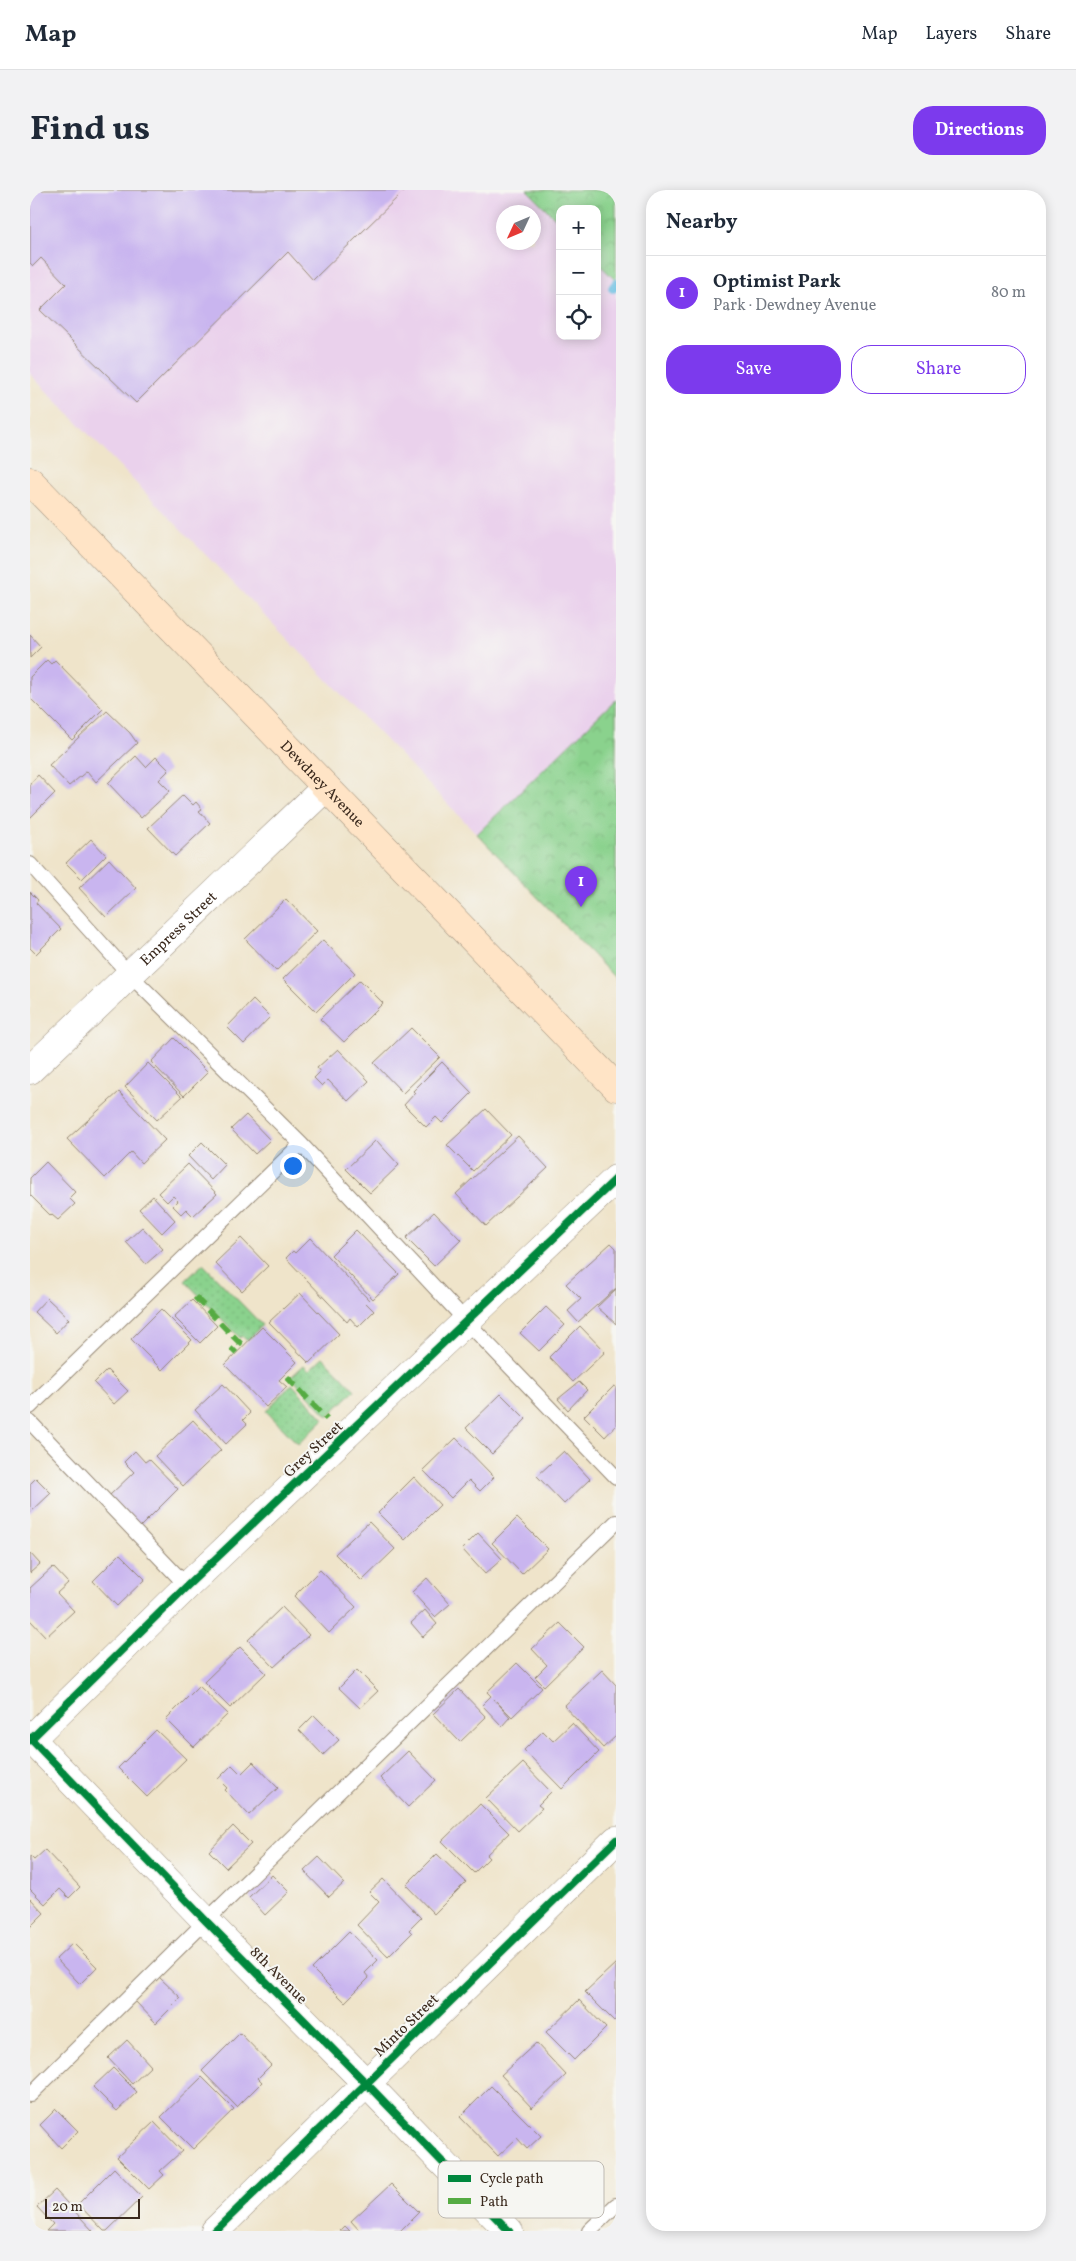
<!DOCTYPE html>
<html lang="en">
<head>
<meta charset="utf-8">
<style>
	:root { --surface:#fff; --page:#f2f2f3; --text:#1f2937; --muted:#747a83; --line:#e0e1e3; --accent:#7c3aed }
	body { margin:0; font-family:Vollkorn,serif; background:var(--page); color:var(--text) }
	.controls { position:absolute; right:15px; top:15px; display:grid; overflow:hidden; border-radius:10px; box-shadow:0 2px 12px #0003 }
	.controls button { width:45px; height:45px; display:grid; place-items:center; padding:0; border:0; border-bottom:1px solid var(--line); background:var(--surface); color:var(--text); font:25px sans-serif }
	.compass { position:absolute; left:466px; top:15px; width:45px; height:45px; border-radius:50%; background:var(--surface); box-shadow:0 2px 12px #0003; rotate:226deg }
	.scale { position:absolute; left:15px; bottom:12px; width:95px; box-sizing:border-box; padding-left:5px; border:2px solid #3b2a1e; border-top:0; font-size:14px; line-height:18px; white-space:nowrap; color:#3b2a1e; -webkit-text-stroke:4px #f6f6f2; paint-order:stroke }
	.you { position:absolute; left:262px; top:975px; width:18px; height:18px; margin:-12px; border:4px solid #fff; border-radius:50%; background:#1a73e8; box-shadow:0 0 0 8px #1a73e833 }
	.badge { display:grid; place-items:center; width:32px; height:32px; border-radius:50%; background:var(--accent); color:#fff; font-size:16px; font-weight:700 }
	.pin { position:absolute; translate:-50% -41px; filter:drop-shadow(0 1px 2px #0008) }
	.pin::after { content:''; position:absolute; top:26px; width:18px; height:15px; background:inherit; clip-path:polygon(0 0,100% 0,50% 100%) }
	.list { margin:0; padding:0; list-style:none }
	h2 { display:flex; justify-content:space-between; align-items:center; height:65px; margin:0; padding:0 20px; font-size:21px }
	h2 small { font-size:16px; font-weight:400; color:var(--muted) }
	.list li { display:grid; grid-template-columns:32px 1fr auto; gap:15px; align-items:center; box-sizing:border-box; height:75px; padding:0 20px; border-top:1px solid var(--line) }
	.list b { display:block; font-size:19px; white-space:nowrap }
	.list p { margin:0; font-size:16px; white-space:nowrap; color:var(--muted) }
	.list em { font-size:16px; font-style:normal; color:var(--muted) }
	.actions { display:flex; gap:10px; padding:15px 20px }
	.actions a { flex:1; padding:11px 0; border:1px solid var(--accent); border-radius:20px; text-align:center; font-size:18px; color:var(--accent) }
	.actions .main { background:var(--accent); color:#fff }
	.icon { flex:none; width:28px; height:28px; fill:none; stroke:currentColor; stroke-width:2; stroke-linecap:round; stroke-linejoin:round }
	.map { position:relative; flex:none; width:586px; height:2041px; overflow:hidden; border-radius:20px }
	header { display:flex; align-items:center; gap:30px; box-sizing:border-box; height:70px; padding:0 25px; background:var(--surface); border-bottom:1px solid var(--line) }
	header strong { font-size:24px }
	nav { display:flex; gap:28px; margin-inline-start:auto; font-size:18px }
	.intro { display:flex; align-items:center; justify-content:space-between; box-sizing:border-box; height:120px; padding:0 30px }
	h1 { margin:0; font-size:35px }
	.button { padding:12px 22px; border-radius:20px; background:var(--accent); color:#fff; font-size:18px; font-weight:700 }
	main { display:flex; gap:30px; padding:0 30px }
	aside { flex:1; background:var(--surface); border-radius:20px; box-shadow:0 2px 12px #0003 }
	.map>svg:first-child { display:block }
	.built { fill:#ead1ec; fill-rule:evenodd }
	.grass { fill:url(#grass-dots); stroke:#627e56 }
	.park { fill:url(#park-crowns); stroke:#627e56 }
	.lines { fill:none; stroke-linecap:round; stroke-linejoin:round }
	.stream { stroke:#65bde2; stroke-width:10 }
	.building { fill:#c9b5ef }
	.service-casing { stroke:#958774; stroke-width:16 }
	.minor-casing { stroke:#958774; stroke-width:29 }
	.secondary-casing { stroke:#958774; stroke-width:29 }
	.service { stroke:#fff; stroke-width:14 }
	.minor { stroke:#fff; stroke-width:28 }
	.secondary { stroke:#ffe4c6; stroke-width:28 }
	.quiet { stroke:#55ab43; stroke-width:6; stroke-dasharray:12 6; stroke-linecap:butt }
	.cycleway-casing { stroke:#f6f6f2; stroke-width:11 }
	.cycleway { stroke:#00873e; stroke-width:8 }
	.labels { text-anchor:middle; stroke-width:4; stroke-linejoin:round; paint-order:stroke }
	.street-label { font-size:15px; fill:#3b2a1e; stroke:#f6f6f2 }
	.key { fill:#f6f6f2; stroke:#beb9b2; stroke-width:1 }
	.key-label { font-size:14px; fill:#3b2a1e }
</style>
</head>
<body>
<header>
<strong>Map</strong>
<nav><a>Map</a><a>Layers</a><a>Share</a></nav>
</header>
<div class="intro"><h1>Find us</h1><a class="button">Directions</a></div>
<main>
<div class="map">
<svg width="586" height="2041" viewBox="0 0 586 2041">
	<defs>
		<pattern id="grass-dots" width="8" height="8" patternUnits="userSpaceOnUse" patternTransform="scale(1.25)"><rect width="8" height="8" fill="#8ad28d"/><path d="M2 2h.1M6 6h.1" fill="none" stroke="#78b479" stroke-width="1.8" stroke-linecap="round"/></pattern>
		<pattern id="park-crowns" width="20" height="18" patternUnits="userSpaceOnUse" patternTransform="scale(1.25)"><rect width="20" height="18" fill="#8ad28d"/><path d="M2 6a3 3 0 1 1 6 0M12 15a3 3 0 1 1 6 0" fill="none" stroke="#78b479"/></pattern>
	</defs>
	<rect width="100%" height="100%" fill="#f6f6f2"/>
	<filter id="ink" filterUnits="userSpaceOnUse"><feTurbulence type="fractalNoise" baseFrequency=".02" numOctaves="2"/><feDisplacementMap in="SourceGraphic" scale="10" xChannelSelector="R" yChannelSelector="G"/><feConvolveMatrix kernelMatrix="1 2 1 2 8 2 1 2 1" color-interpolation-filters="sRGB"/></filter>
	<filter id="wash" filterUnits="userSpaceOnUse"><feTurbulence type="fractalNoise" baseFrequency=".0096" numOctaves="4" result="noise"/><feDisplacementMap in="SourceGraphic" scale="20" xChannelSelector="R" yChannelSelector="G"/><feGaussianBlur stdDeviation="1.12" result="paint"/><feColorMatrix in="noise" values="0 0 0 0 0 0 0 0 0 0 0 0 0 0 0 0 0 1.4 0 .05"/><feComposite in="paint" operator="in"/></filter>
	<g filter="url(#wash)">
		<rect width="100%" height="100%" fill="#efe4ca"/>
		<!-- built -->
		<path class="built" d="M0 0H497L530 33V146H567V72L586 91V509L447 644 0 184ZM473 22H503V52H473Z"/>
		<!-- grass -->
		<path class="grass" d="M173 1074 232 1135 217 1151 212 1146 210 1148 155 1091Z
			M293 1167 325 1200 298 1226 261 1187 274 1175 279 1180Z
			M262 1194 294 1229 268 1254 236 1221Z"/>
		<!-- park -->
		<path class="park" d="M497 0H586V91L567 72V19H530V33Z
			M586 509V789L447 644Z"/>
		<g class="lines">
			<!-- stream -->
			<path class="stream" d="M583 98 586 94"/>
		</g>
		<g id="blocks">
			<!-- building -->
			<path class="building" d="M0 0H375L283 90 258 62 106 213 10 120 36 94 11 68 3 76 0 73Z
				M0 445 11 457 0 468Z
				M17 470 21 474 25 470 73 519 42 550 0 508V487Z
				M77 521 100 543 107 553 66 592 57 581 39 596 19 575Z
				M106 566 116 577 126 567 139 580 129 590 140 601 111 628 78 593Z
				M8 585 25 603 0 628V594Z
				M153 605 163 615 166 612 172 619 169 621 180 633 145 666 118 638Z
				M61 649 76 665 52 689 36 673Z
				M79 669 106 698 76 727 49 698Z
				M0 702 8 710 6 713 31 739 6 764 0 758Z
				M256 709 287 741 246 781 215 749Z
				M293 750 325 783 286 822 253 789Z
				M330 790 353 813 314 852 290 829Z
				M223 810 240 827 214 854 197 837Z
				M381 838 410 867 373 903 344 873Z
				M144 848 178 882 154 906 121 872Z
				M308 859 339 891 318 911 298 890 292 896 284 888 290 882 287 878Z
				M412 872 442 903 412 933 406 927 396 937 374 915 385 903 383 901Z
				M118 873 152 907 127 930 95 897Z
				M89 902 135 950 111 973 101 962 75 988 37 949Z
				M456 919 481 945 443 981 417 955Z
				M216 925 240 950 225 964 201 939Z
				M488 946 518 978 456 1036 426 1004Z
				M346 950 369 975 340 1003 316 979Z
				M172 952 195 975 181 990 158 966Z
				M16 972 45 1002 39 1008 45 1014 28 1030 22 1025 21 1026 0 1005V988Z
				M158 974 187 1004 163 1026 156 1019 151 1024 143 1016 148 1011 143 1006 137 1012 128 1003Z
				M123 1006 145 1030 132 1043 109 1019Z
				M404 1022 431 1050 404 1076 376 1048Z
				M112 1037 133 1059 116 1074 96 1052Z
				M326 1040 369 1084 343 1109 301 1065Z
				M211 1048 238 1076 212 1101 185 1073Z
				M280 1048 339 1110 336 1113 344 1121 328 1137 320 1128 317 1132 256 1068 263 1061 265 1063Z
				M581 1053 586 1058V1098L548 1132 538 1121 551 1109 536 1094Z
				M586 1099V1134L567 1117Z
				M270 1103 309 1144 279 1173 239 1132Z
				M17 1108 39 1129 26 1143 4 1122Z
				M162 1110 187 1136 170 1153 144 1127Z
				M516 1117 535 1135 509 1161 490 1143Z
				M131 1119 162 1150 132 1180 101 1149Z
				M550 1136 575 1162 543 1192 519 1167Z
				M232 1137 267 1172 249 1190 257 1197 236 1217 195 1175Z
				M77 1180 98 1201 84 1214 64 1193Z
				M549 1192 557 1200 538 1220 528 1209Z
				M193 1194 220 1223 213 1230 217 1234 196 1254 165 1220Z
				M584 1196 586 1197V1235L575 1247 554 1226Z
				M471 1204 496 1229 462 1264 436 1238Z
				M163 1230 191 1260 153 1296 125 1266Z
				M426 1248 464 1287 450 1301 439 1290 421 1308 393 1280Z
				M105 1261 115 1272 119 1269 148 1299 109 1338 79 1306 104 1282 94 1272Z
				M534 1261 560 1289 534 1314 507 1286Z
				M384 1287 410 1315 375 1350 348 1323Z
				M6 1288 21 1303 0 1323V1294Z
				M487 1328 518 1359 492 1384 462 1353Z
				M339 1332 365 1359 332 1391 305 1364Z
				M448 1343 472 1369 455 1384 432 1359Z
				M0 1363 10 1374 0 1383Z
				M90 1364 115 1389 87 1416 63 1391Z
				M23 1377 38 1393 27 1403 44 1421 16 1447 0 1430V1398Z
				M290 1380 326 1417 299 1443 264 1406Z
				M397 1388 420 1414 405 1427 382 1402Z
				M252 1417 279 1445 244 1477 218 1450Z
				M395 1420 407 1434 393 1447 381 1433Z
				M530 1433 554 1457 514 1496 505 1487 517 1475 502 1459Z
				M210 1457 236 1483 200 1518 174 1492Z
				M487 1473 512 1498 482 1527 464 1509 480 1527 472 1536 452 1515 461 1506 457 1502Z
				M327 1480 348 1501 330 1518 309 1498Z
				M572 1480 586 1495V1546L573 1558 534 1516Z
				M169 1496 198 1524 164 1557 136 1529Z
				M429 1499 456 1527 430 1552 403 1524Z
				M284 1525 309 1550 293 1565 269 1540Z
				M542 1533 569 1562 532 1599 494 1560 513 1541 523 1551Z
				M126 1540 156 1569 117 1607 88 1578Z
				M378 1561 406 1590 378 1617 350 1588Z
				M223 1572 248 1598 219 1625 195 1600 197 1598 188 1589 202 1575 211 1584Z
				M493 1573 521 1602 508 1615 512 1618 488 1641 456 1608Z
				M450 1614 479 1643 456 1665 459 1668 444 1683 412 1651Z
				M203 1636 221 1654 196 1678 179 1661Z
				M15 1660 50 1697 39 1708 30 1699 15 1714 0 1699V1666L4 1670Z
				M407 1664 436 1692 404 1724 376 1695Z
				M289 1667 314 1693 299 1707 274 1681Z
				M242 1685 259 1702 235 1725 219 1707Z
				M353 1689 391 1728 379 1740 382 1743 358 1767 327 1735 349 1712 339 1702Z
				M0 1708 14 1723 0 1737Z
				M319 1742 348 1770 335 1783 339 1788 315 1812 282 1779Z
				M43 1753 67 1777 50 1794 26 1769Z
				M586 1773V1829L584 1831 555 1802Z
				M129 1787 151 1808 126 1833 105 1811Z
				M549 1810 576 1838 544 1870 516 1842Z
				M210 1843 241 1875 228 1888 232 1892 207 1917 172 1881Z
				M97 1850 121 1876 102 1894 78 1868Z
				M506 1853 536 1885 502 1918 471 1885Z
				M83 1878 107 1902 87 1921 63 1897Z
				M172 1887 204 1919 163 1959 131 1927Z
				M461 1896 511 1946 497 1959 487 1948 468 1966 430 1927Z
				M26 1919 48 1941 31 1958 10 1935Z
				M124 1932 152 1961 130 1981 134 1985 119 1999 87 1967Z
				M84 1978 112 2007 77 2041H74L48 2014Z
				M361 1994 389 2022 370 2041H330L321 2031Z
				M25 2000 63 2041H16L23 2034 7 2017Z
				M315 2036 320 2041H310Z"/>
		</g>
	</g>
	<g filter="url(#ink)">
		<use href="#blocks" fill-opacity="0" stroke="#958774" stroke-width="1"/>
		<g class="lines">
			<!-- service casing -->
			<g class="service-casing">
				<path id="service" d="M0 674 99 784 271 954 437 1132 586 1287
					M0 1217 271 954
					M0 1232 157 1396
					M0 1905 176 1731 586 1332
					M559 2041 586 2015"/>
			</g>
			<!-- minor casing -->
			<g class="minor-casing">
				<g id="minor">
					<path id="s1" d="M0 880 296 597"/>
					<path d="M0 1548 176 1731 336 1893 479 2041"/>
					<path d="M0 1550 157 1396 586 989"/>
					<path d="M185 2041 586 1650"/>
				</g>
			</g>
			<!-- secondary casing -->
			<g class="secondary-casing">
				<g id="secondary">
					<path id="s2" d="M0 291 586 897"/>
				</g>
			</g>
			<!-- service -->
			<use href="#service" class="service"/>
			<!-- minor -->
			<use href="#minor" class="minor"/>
			<!-- secondary -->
			<use href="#secondary" class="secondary"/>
			<!-- quiet -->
			<path class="quiet" d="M165 1107 210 1153 203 1160 206 1163
				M257 1187 297 1229"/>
			<!-- cycleway casing -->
			<g class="cycleway-casing">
				<path id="cycleway" d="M0 1548 176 1731 336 1893 479 2041
					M0 1550 157 1396 586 989
					M185 2041 586 1650"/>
			</g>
			<!-- cycleway -->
			<use href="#cycleway" class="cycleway"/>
		</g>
	</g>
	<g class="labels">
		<!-- street labels -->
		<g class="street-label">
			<text dy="5" stroke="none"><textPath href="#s2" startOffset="421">Dewdney Avenue</textPath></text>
			<text dy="5" stroke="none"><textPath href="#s1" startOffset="205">Empress Street</textPath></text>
			<text transform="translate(283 1259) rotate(-43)" y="5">Grey Street</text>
			<text transform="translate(249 1785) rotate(45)" y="5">8th Avenue</text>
			<text transform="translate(376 1835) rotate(-44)" y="5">Minto Street</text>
		</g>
	</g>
	<!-- legend -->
	<rect x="408" y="1971" width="166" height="57" rx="8" class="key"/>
	<rect x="418" y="1985" width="23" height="7" fill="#00873e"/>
	<rect x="418" y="2008" width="23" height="6" fill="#55ab43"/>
	<g class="key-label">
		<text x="450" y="1993">Cycle path</text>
		<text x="450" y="2016">Path</text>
	</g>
</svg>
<div class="controls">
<button>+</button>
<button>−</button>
<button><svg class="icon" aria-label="locate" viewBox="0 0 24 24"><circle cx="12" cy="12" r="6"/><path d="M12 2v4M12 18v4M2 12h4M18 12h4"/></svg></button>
</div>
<svg class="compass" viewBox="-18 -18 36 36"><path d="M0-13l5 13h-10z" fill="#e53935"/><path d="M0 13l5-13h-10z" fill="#747a83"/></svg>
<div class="scale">20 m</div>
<div class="you"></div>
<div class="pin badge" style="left:551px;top:717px">1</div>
</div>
<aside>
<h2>Nearby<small></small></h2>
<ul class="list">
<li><span class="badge">1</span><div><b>Optimist Park</b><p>Park · Dewdney Avenue</p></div><em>80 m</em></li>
</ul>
<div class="actions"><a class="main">Save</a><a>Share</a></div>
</aside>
</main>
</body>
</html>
